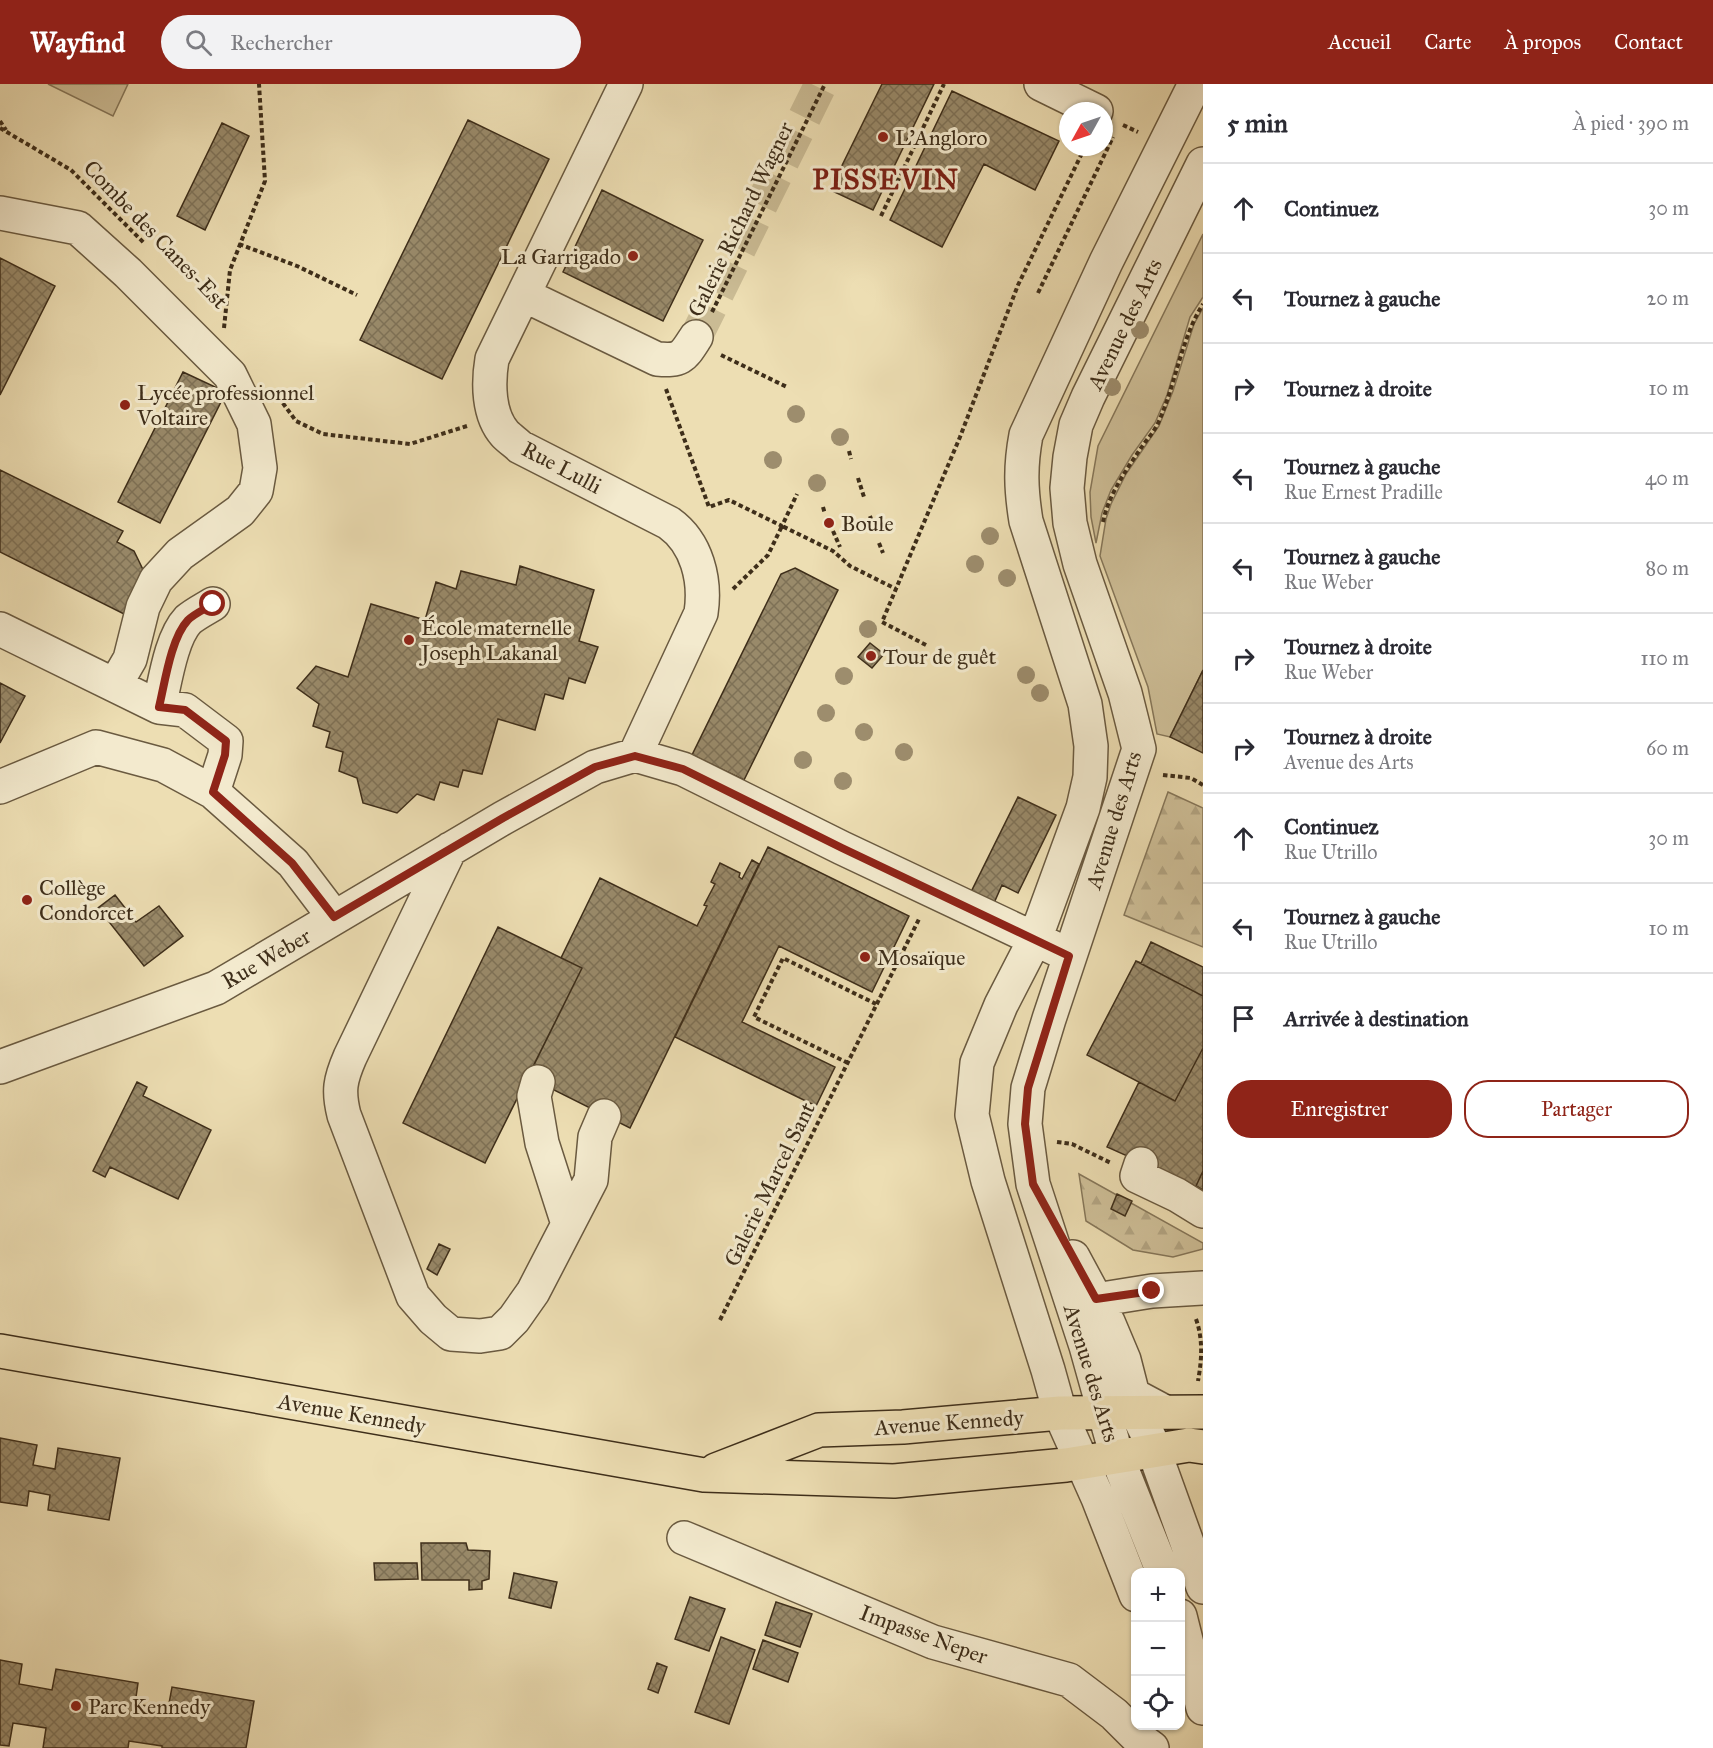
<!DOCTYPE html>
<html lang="fr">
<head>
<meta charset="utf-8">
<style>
	:root { --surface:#fff; --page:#f2f2f3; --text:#2b2b33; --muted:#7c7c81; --line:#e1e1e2; --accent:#8f2418 }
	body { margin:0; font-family:"IM FELL Great Primer",serif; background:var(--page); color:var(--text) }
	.controls { position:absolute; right:18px; bottom:18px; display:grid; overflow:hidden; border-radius:12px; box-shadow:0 2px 4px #0004 }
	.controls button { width:54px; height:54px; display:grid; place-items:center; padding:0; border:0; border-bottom:2px solid var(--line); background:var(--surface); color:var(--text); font:30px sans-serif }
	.compass { position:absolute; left:1059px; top:18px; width:54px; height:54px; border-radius:50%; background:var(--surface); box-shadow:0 2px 4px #0004; rotate:230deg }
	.stop { position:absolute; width:18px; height:18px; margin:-14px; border:4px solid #8f2418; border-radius:50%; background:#fff }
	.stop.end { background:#8f2418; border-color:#fff; box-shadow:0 2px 6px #0008 }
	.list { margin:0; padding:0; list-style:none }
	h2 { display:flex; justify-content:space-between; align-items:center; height:78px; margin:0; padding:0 24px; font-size:26px }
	h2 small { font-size:20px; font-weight:400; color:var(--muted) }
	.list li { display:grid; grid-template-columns:39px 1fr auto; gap:18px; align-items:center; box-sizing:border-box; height:90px; padding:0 24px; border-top:2px solid var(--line) }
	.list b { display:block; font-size:22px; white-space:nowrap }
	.list p { margin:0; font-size:20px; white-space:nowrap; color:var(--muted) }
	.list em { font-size:20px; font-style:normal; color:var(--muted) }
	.actions { display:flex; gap:12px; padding:18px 24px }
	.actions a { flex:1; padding:14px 0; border:2px solid var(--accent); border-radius:24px; text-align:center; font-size:21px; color:var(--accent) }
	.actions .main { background:var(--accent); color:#fff }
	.icon { flex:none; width:33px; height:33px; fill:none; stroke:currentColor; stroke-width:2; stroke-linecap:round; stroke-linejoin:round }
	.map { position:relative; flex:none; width:1203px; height:1664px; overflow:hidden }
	header { display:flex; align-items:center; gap:36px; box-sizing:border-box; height:84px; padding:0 30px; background:var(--accent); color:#fff }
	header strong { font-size:28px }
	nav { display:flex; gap:33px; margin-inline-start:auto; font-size:21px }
	.search { width:420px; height:54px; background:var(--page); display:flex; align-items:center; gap:15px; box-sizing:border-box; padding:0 21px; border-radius:33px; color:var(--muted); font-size:22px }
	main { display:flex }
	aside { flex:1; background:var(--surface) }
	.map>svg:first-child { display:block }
	.green { fill:#cfc099; stroke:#86775a; stroke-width:1.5 }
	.forest { fill:url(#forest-firs); stroke:#86775a; stroke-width:1.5 }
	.building { fill:url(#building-cross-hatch); stroke:#3e2e1a; stroke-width:1.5 }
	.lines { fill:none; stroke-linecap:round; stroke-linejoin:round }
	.minor-tunnel { stroke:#cabb94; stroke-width:33; stroke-dasharray:33 16; stroke-linecap:butt }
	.minor-casing { stroke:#6a5a40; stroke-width:36 }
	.major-casing { stroke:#3e2e1a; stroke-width:36 }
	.path { stroke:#3e2e1a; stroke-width:4; stroke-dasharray:4.5 3; stroke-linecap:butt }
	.minor { stroke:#f3eace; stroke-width:33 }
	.major { stroke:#eddeb3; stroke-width:33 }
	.tree { fill:#9d8d6d }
	.route { stroke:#8f2418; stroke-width:8 }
	.poi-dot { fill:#8f2418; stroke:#f3eace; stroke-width:2 }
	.labels { text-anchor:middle; stroke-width:6; stroke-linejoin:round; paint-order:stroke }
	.poi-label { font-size:22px; fill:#3e2e1a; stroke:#f3eace; text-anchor:start }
	.street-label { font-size:22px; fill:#3e2e1a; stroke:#f3eace }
	.district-label { font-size:28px; font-weight:bold; letter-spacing:1.5px; fill:#7a1f14; stroke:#f3eace }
</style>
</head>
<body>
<header>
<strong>Wayfind</strong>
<div class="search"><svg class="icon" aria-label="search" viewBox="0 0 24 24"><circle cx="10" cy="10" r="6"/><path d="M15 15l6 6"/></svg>Rechercher</div>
<nav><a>Accueil</a><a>Carte</a><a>À propos</a><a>Contact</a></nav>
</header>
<main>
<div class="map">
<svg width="1203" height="1664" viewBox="0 0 1203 1664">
	<defs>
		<pattern id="forest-firs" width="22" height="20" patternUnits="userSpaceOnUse" patternTransform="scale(1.5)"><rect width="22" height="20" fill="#cfc099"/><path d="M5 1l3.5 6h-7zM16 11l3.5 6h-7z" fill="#b3a583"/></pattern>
		<pattern id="building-cross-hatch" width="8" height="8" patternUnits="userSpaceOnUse" patternTransform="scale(1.5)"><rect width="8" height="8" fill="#998a6a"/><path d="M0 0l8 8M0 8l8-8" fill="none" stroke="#7e7156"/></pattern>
	</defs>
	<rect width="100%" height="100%" fill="#eddeb3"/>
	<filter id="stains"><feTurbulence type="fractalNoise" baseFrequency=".00333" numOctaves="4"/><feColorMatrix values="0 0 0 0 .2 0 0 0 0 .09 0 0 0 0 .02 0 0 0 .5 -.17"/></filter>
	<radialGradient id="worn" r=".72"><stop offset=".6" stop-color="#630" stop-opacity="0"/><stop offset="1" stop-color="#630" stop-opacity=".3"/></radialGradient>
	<!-- green -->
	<path class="green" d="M48 0H128L113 32Z
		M1203 150V213L1190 233 1167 311 1155 339 1132 371 1111 406 1102 429 1096 459 1091 433 1090 408 1098 362Z
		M1203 224V586L1170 653 1157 650 1148 603 1100 472 1106 435 1111 420 1126 390 1159 342 1173 307 1194 240Z"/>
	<!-- forest -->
	<path class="forest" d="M1168 708 1203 724V863L1124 831Z
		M1079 1090 1203 1159V1165L1173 1173 1133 1166 1086 1137Z"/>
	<!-- building -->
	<path class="building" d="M882 0H934L873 126 830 106Z
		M952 7 1059 57 1035 106 984 80 942 163 890 136Z
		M468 36 549 75 442 295 360 256Z
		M222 39 249 52 205 146 177 132Z
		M602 106 703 156 663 237 563 188Z
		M0 174 55 202 0 311Z
		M183 288 226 308 160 439 118 418Z
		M0 386 123 447 117 458 134 467 148 496 130 533 0 468Z
		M520 482 594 506 579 557 598 563 585 599 569 594 563 615 545 610 535 646 498 635 482 690 463 686 458 703 440 698 434 716 417 710 397 729 363 719 357 694 339 687 343 668 326 663 330 648 313 642 319 620 297 604 316 582 348 593 371 520 425 536 436 498 456 505 461 487 516 501Z
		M795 484 838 506 744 696 692 671 781 490Z
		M870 559 884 570 872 584 858 573Z
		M866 571a5 5 0 1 1 10 0a5 5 0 1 1-10 0Z
		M1203 586V669L1170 653Z
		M0 599 25 612 0 659Z
		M1018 713 1056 731 1018 809 1002 801 994 819 971 808Z
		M768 763 909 832 872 908 779 862 742 938 835 983 816 1022 675 953Z
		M752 776 759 780 630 1044 528 993 582 884 561 874 600 794 697 842 707 822 704 821 715 800 711 798 720 779 740 789 739 793 742 795Z
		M115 811 136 838 159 822 183 852 144 882 98 824Z
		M498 843 582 884 485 1079 403 1039Z
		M1151 858 1203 883V1106L1107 1063 1139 998 1087 971 1136 877 1141 879Z
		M1136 877 1203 912V964L1175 1017 1087 971Z
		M137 998 147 1003 143 1012 211 1046 178 1115 110 1083 105 1093 93 1087Z
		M1203 1087V1106L1196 1102Z
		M1117 1110 1132 1117 1125 1132 1111 1125Z
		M439 1160 450 1165 437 1191 427 1185Z
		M0 1354 37 1361 33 1381 55 1385 58 1364 120 1374 109 1436 48 1426 50 1411 29 1407 27 1422 0 1418Z
		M421 1459H466L468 1466 490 1467 489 1495 482 1497V1505L469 1506V1496H422Z
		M374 1479H417L418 1495 375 1496Z
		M514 1489 557 1498 551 1524 509 1514Z
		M690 1513 725 1525 709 1567 675 1555Z
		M776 1518 812 1530 800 1563 765 1551Z
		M721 1553 755 1566 729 1640 695 1628Z
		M763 1556 798 1569 788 1598 753 1585Z
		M0 1576 22 1580 19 1600 52 1606 56 1585 138 1599 135 1620 168 1625 172 1603 254 1617 246 1664H162V1662L129 1657 128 1664H43L46 1644 13 1639 9 1662 0 1661Z
		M657 1579 667 1583 658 1609 648 1605Z"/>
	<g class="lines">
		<!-- minor-tunnel -->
		<path class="minor-tunnel" d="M696 253 821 0"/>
		<!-- minor casing -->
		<g class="minor-casing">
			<path id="minor" d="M626 0 492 275C488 299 488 331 505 350 510 355 516 359 520 363L669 439C697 459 706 496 701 529L635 671
				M1041 0 1096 27
				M0 129 78 144 128 189 230 291 254 340 260 384 256 407 240 427 180 470 156 496 143 523 130 575 115 601
				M524 211 657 275C682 277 683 273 696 253
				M0 545 159 623 185 626 226 657 225 671 213 708
				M159 623C165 598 171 554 188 536 195 530 205 525 213 520
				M0 703 96 663 163 681 213 708 293 779 334 833
				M450 765 350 973C340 996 338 1007 344 1031L413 1212 433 1235 451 1250 480 1252 500 1249 514 1235 533 1208 591 1096 595 1053 604 1032
				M0 983 216 904 503 734 595 683 635 671 683 685 842 764 1056 865
				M538 998 534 1012 542 1059 568 1140
				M1141 1080 1137 1092 1177 1111 1203 1127
				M1073 1173 1108 1238 1124 1276 1133 1311 1163 1327
				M1077 1219 1152 1207 1203 1204
				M1130 1302 1137 1329 1155 1365 1158 1378 1203 1503
				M684 1454 933 1558 1069 1596 1114 1630 1137 1653 1152 1664
				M1163 1488 1117 1373 1086 1262 1033 1100 1025 1040 1028 1004 1049 935 1139 665 1125 609 1080 480 1070 439 1067 404 1070 373 1076 341 1088 313 1203 80
				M1136 1511 1098 1414 1060 1329 1048 1286 988 1097 972 1031 977 979 1001 921 1035 855 1083 724 1090 693 1091 662 1085 620 1026 437C1021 406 1020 383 1026 351L1106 178 1195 0
				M1180 1532 1203 1624"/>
		</g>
		<!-- major casing -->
		<g class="major-casing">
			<path id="major" d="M0 1267 704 1391 894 1397 1066 1381 1189 1361 1203 1363
				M716 1386 819 1346 903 1343 1060 1329 1203 1328"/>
		</g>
		<!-- path -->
		<path class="path" d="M0 37 6 46
			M1123 41 1138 48
			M0 44 71 86 145 160
			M881 132 944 0
			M239 160 297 182 357 211
			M1038 209 1113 53
			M712 228 825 0
			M224 244 230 186 265 97 259 0
			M721 271 787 303
			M666 305 709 423 729 416 782 442 797 410
			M274 307 296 337 323 350 410 360 467 342
			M849 367 851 375
			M858 394 864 413
			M823 423 825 430
			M870 432 873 441
			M1103 438C1108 412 1126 386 1141 364 1147 355 1155 347 1159 337 1176 299 1181 255 1203 220
			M833 447 840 463
			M879 459 883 469
			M733 505 768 471 782 442 833 467 850 482 896 505
			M926 561 882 538 960 353 1018 201 1085 63
			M1163 691 1191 694 1203 701
			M848 979 754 933 783 874 876 920
			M1057 1058 1072 1060 1111 1079
			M1196 1235C1203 1255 1202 1275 1198 1297
			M720 1236 920 833"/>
		<!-- minor -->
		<use href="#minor" class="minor"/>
		<!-- major -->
		<use href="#major" class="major"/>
	</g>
	<!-- trees -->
	<g class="tree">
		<circle cx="1140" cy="246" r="9"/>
		<circle cx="1112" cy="303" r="9"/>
		<circle cx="796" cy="330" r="9"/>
		<circle cx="840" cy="353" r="9"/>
		<circle cx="773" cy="376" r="9"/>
		<circle cx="817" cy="399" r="9"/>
		<circle cx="990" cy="452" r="9"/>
		<circle cx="975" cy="480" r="9"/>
		<circle cx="1007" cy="494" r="9"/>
		<circle cx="868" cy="545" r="9"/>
		<circle cx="1026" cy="591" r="9"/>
		<circle cx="844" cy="592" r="9"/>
		<circle cx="1040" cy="609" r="9"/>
		<circle cx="826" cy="629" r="9"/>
		<circle cx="864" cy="648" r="9"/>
		<circle cx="904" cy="668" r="9"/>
		<circle cx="803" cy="676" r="9"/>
		<circle cx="843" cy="697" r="9"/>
	</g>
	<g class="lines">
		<!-- route -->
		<path class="route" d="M213 520C205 525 194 530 188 536 171 554 165 598 159 623L185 626 226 657 225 671 213 708 292 779 334 833 503 734 595 683 635 672 683 685 842 764 1069 872 1028 1004 1025 1040 1033 1100 1096 1215 1152 1207"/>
	</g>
	<!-- markers -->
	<g class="poi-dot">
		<circle cx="883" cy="53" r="6"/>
		<circle cx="633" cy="172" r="6"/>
		<circle cx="125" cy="321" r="6"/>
		<circle cx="829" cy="439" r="6"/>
		<circle cx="409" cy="556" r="6"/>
		<circle cx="871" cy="572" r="6"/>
		<circle cx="27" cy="816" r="6"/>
		<circle cx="865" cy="873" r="6"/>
		<circle cx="76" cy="1622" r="6"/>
	</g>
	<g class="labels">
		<!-- poi labels -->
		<g class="poi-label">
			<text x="895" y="61">L'Angloro</text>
			<text x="621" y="180" text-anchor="end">La Garrigado</text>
			<text x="137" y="316">Lycée professionnel<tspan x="137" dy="25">Voltaire</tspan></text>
			<text x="841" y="447">Boule</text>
			<text x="421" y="551">École maternelle<tspan x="421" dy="25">Joseph Lakanal</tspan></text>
			<text x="883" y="580">Tour de guêt</text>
			<text x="39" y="811">Collège<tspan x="39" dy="25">Condorcet</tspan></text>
			<text x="877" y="881">Mosaïque</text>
			<text x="88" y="1630">Parc Kennedy</text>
		</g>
		<!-- street labels -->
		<g class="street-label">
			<text transform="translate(740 135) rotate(-64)" y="8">Galerie Richard Wagner</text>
			<text transform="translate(156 150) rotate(46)" y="8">Combe des Canes-Est</text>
			<text transform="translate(1124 240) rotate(-64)" y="8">Avenue des Arts</text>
			<text transform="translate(562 383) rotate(28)" y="8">Rue Lulli</text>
			<text transform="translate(1113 736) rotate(-73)" y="8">Avenue des Arts</text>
			<text transform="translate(266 874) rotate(-30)" y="8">Rue Weber</text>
			<text transform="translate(769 1100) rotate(-64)" y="8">Galerie Marcel Sant</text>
			<text transform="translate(1092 1289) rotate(73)" y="8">Avenue des Arts</text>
			<text transform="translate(352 1329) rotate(10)" y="8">Avenue Kennedy</text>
			<text transform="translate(949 1338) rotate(-4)" y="8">Avenue Kennedy</text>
			<text transform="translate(924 1550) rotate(20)" y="8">Impasse Neper</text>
		</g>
		<!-- district labels -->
		<g class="district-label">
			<text x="886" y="105">PISSEVIN</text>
		</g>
	</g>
	<rect width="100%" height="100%" filter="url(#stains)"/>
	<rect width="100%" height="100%" fill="url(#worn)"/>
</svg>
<div class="controls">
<button>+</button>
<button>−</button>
<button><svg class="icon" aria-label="locate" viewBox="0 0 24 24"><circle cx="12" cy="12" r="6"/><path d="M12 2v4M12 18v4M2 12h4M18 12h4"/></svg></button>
</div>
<svg class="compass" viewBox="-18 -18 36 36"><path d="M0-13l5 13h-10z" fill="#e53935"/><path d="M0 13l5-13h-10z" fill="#7c7c81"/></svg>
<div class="stop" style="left:213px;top:520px"></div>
<div class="stop end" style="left:1152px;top:1207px"></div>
</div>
<aside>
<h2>5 min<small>À pied · 390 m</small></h2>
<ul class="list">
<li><svg class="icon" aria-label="ahead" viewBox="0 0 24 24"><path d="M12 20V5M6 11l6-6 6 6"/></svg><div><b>Continuez</b></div><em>30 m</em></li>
<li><svg class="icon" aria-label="left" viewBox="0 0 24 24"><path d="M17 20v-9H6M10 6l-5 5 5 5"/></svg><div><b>Tournez à gauche</b></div><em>20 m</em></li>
<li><svg class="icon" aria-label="right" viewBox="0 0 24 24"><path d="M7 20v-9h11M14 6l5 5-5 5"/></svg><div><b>Tournez à droite</b></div><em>10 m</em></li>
<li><svg class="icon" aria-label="left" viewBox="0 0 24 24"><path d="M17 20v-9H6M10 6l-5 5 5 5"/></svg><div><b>Tournez à gauche</b><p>Rue Ernest Pradille</p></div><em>40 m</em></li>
<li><svg class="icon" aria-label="left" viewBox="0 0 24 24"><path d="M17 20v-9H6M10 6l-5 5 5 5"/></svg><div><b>Tournez à gauche</b><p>Rue Weber</p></div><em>80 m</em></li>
<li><svg class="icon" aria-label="right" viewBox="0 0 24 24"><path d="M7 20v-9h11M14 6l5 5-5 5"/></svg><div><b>Tournez à droite</b><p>Rue Weber</p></div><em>110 m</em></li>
<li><svg class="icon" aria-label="right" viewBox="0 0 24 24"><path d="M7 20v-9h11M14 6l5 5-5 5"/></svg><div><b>Tournez à droite</b><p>Avenue des Arts</p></div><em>60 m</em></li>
<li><svg class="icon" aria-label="ahead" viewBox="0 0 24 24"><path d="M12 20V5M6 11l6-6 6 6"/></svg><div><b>Continuez</b><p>Rue Utrillo</p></div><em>30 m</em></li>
<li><svg class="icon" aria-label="left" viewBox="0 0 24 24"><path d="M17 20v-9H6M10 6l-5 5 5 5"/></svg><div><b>Tournez à gauche</b><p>Rue Utrillo</p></div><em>10 m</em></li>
<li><svg class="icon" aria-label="arrive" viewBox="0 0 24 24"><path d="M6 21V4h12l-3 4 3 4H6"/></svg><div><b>Arrivée à destination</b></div></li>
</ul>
<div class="actions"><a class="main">Enregistrer</a><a>Partager</a></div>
</aside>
</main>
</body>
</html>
